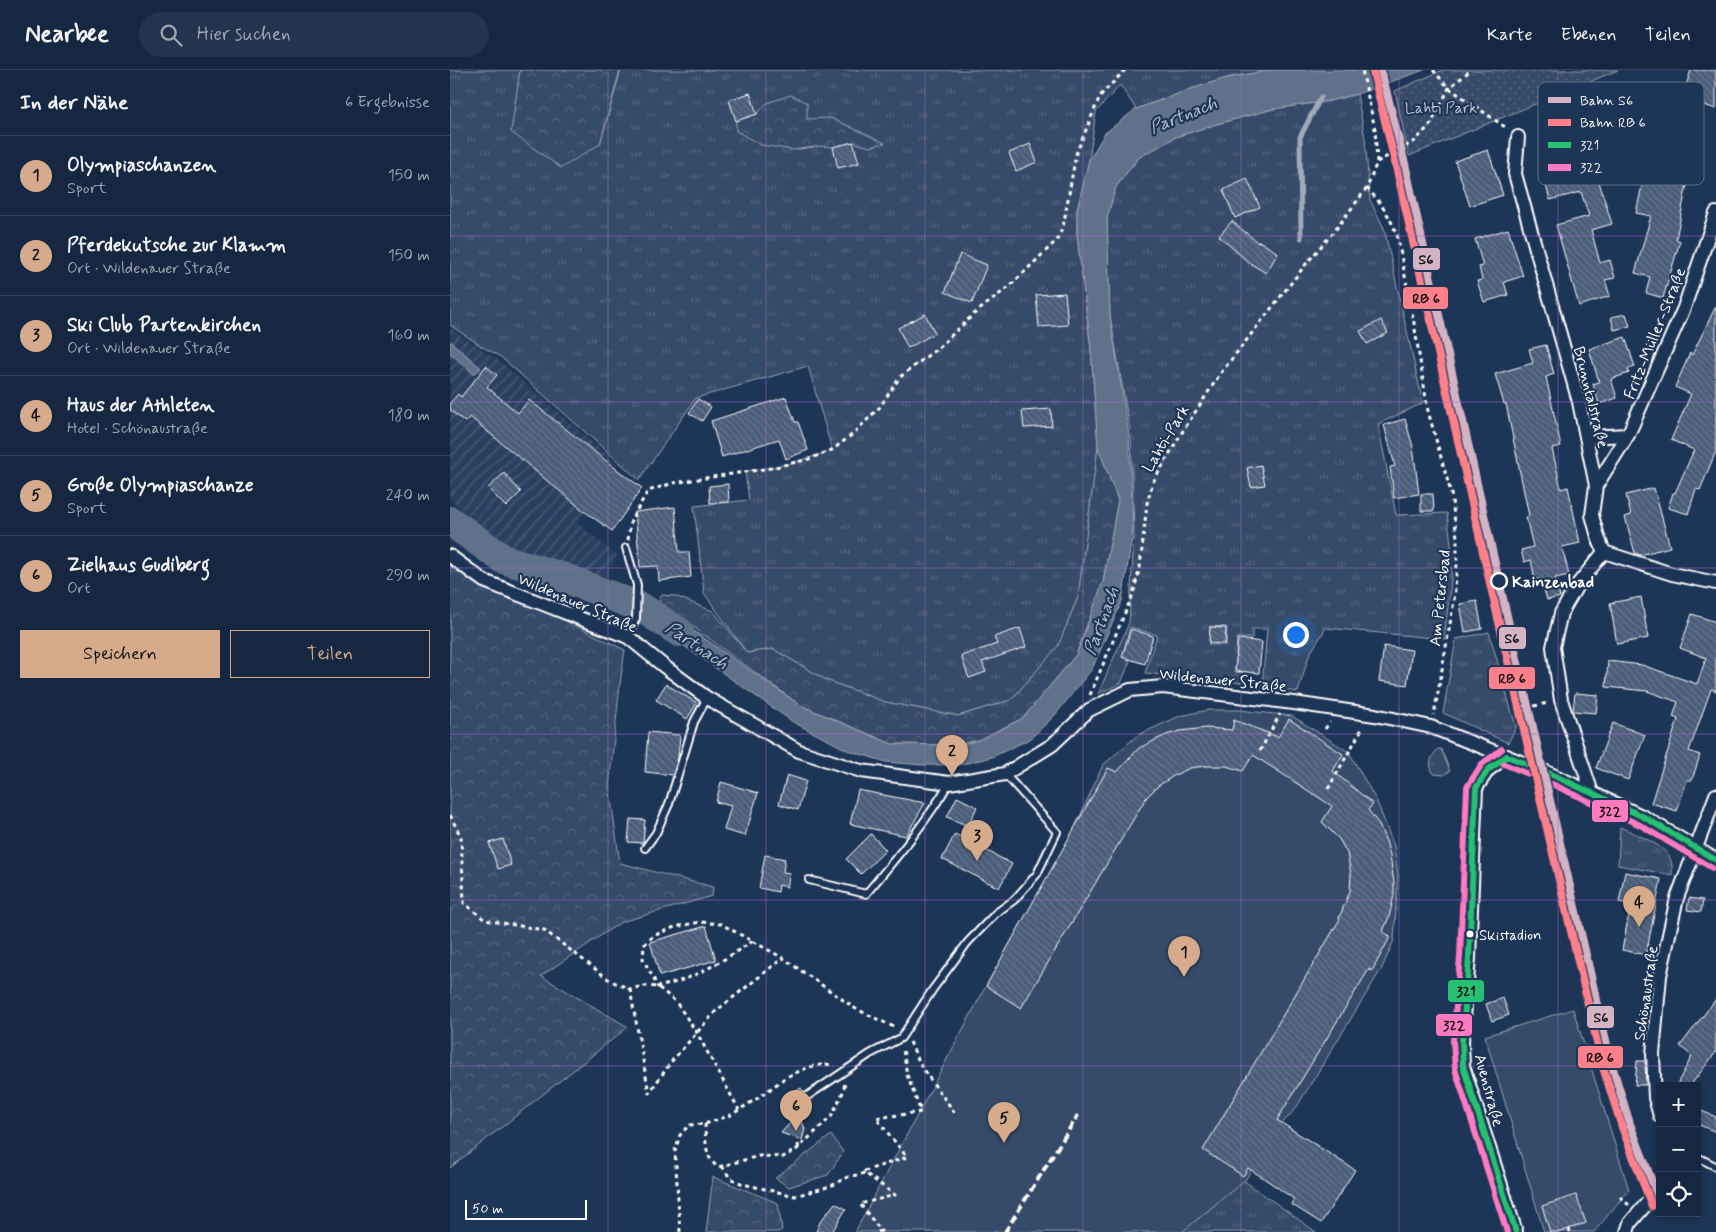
<!DOCTYPE html>
<html lang="de">
<head>
<meta charset="utf-8">
<style>
	:root { --surface:#162841; --page:#23344c; --text:#f1f3f6; --muted:#9ea6b1; --line:#35445a; --accent:#d6ab8b }
	body { margin:0; font-family:Mynerve,sans-serif; background:var(--page); color:var(--text) }
	.controls { position:absolute; right:15px; bottom:15px; display:grid; overflow:hidden; border-radius:0px; box-shadow:0 2px 8px #0003 }
	.controls button { width:45px; height:45px; display:grid; place-items:center; padding:0; border:0; border-bottom:1px solid var(--line); background:var(--surface); color:var(--text); font:25px sans-serif }
	.scale { position:absolute; left:15px; bottom:12px; width:122px; box-sizing:border-box; padding-left:5px; border:2px solid #fff; border-top:0; font-size:14px; line-height:18px; white-space:nowrap; color:#fff; -webkit-text-stroke:4px #1d3557; paint-order:stroke }
	.you { position:absolute; left:845px; top:564px; width:18px; height:18px; margin:-12px; border:4px solid #fff; border-radius:50%; background:#1a73e8; box-shadow:0 0 0 8px #1a73e833 }
	.badge { display:grid; place-items:center; width:32px; height:32px; border-radius:50%; background:var(--accent); color:#111; font-size:16px; font-weight:700 }
	.pin { position:absolute; translate:-50% -41px; filter:drop-shadow(0 1px 2px #0008) }
	.pin::after { content:''; position:absolute; top:26px; width:18px; height:15px; background:inherit; clip-path:polygon(0 0,100% 0,50% 100%) }
	.list { margin:0; padding:0; list-style:none }
	h2 { display:flex; justify-content:space-between; align-items:center; height:65px; margin:0; padding:0 20px; font-size:21px }
	h2 small { font-size:16px; font-weight:400; color:var(--muted) }
	.list li { display:grid; grid-template-columns:32px 1fr auto; gap:15px; align-items:center; box-sizing:border-box; height:80px; padding:0 20px; border-top:1px solid var(--line) }
	.list b { display:block; font-size:19px; white-space:nowrap }
	.list p { margin:0; font-size:16px; white-space:nowrap; color:var(--muted) }
	.list em { font-size:16px; font-style:normal; color:var(--muted) }
	.actions { display:flex; gap:10px; padding:15px 20px }
	.actions a { flex:1; padding:11px 0; border:1px solid var(--accent); border-radius:0px; text-align:center; font-size:18px; color:var(--accent) }
	.actions .main { background:var(--accent); color:#111 }
	.icon { flex:none; width:28px; height:28px; fill:none; stroke:currentColor; stroke-width:2; stroke-linecap:round; stroke-linejoin:round }
	.map { position:relative; flex:none; width:1266px; height:1162px; overflow:hidden }
	header { display:flex; align-items:center; gap:30px; box-sizing:border-box; height:70px; padding:0 25px; background:var(--surface); border-bottom:1px solid var(--line) }
	header strong { font-size:24px }
	nav { display:flex; gap:28px; margin-inline-start:auto; font-size:18px }
	.search { width:350px; height:45px; background:var(--page); display:flex; align-items:center; gap:12px; box-sizing:border-box; padding:0 18px; border-radius:28px; color:var(--muted); font-size:19px }
	main { display:flex }
	aside { flex:1; background:var(--surface) }
	.map>svg:first-child { display:block }
	.industrial { fill:url(#industrial-furrows) }
	.grass { fill:url(#grass-tufts); stroke:#9aa5b4; fill-rule:evenodd }
	.forest { fill:url(#forest-crowns); stroke:#9aa5b4 }
	.park { fill:url(#park-dots); stroke:#9aa5b4 }
	.pitch { fill:#364b69; stroke:#9aa5b4 }
	.water { fill:#617289; stroke:#a0aab8 }
	.lines { fill:none; stroke-linecap:round; stroke-linejoin:round }
	.stream { stroke:#a0aab8; stroke-width:5 }
	.river { stroke:#617289; stroke-width:30 }
	.building { fill:url(#building-back-hatch); stroke:#fff }
	.service-casing { stroke:#fff; stroke-width:10 }
	.minor-casing { stroke:#fff; stroke-width:16 }
	.path { stroke:#fff; stroke-width:3; stroke-dasharray:4 4; stroke-linecap:butt }
	.service { stroke:#1d3557; stroke-width:6 }
	.minor { stroke:#1d3557; stroke-width:12 }
	.rail { stroke:#fff; stroke-width:4; stroke-dasharray:8 4; stroke-linecap:butt }
	.bus-1-casing { stroke:#1d3557; stroke-width:10 }
	.bus-2-casing { stroke:#1d3557; stroke-width:10 }
	.bus-1 { stroke:#26c172; stroke-width:6 }
	.bus-2 { stroke:#fe7ac1; stroke-width:6 }
	.rail-1-casing { stroke:#1d3557; stroke-width:11 }
	.rail-2-casing { stroke:#1d3557; stroke-width:11 }
	.rail-1 { stroke:#d4b4c4; stroke-width:8 }
	.rail-2 { stroke:#ff808b; stroke-width:8 }
	.grid { fill:none; stroke:#a36bd2; stroke-width:1; stroke-opacity:0.55 }
	.stop-dot { fill:#1d3557; stroke:#fff; stroke-width:2.5 }
	.bus-dot { fill:#fff; stroke:#1d3557; stroke-width:2 }
	.labels { text-anchor:middle; stroke-width:4.5; stroke-linejoin:round; paint-order:stroke }
	.bus-label { font-size:15px; fill:#fff; stroke:#1d3557; text-anchor:start }
	.park-label { font-size:16px; fill:#b9c0ca; stroke:#1d3557 }
	.street-label { font-size:16px; fill:#fff; stroke:#1d3557 }
	.stop-label { font-size:16px; font-weight:bold; fill:#fff; stroke:#1d3557; text-anchor:start }
	.water-label { font-size:18px; font-style:italic; fill:#b8c0ca; stroke:#1d3557 }
	.key { fill:#1d3557; stroke:#617289; stroke-width:1 }
	.key-label { font-size:14px; fill:#fff }
	.line-badge { stroke:#1d3557; stroke-width:2 }
	.pale-badge-label { font-size:14px; text-anchor:middle; font-weight:bold; fill:#111 }
</style>
</head>
<body>
<header>
<strong>Nearbee</strong>
<div class="search"><svg class="icon" aria-label="search" viewBox="0 0 24 24"><circle cx="10" cy="10" r="6"/><path d="M15 15l6 6"/></svg>Hier suchen</div>
<nav><a>Karte</a><a>Ebenen</a><a>Teilen</a></nav>
</header>
<main>
<aside>
<h2>In der Nähe<small>6 Ergebnisse</small></h2>
<ul class="list">
<li><span class="badge">1</span><div><b>Olympiaschanzen</b><p>Sport</p></div><em>150 m</em></li>
<li><span class="badge">2</span><div><b>Pferdekutsche zur Klamm</b><p>Ort · Wildenauer Straße</p></div><em>150 m</em></li>
<li><span class="badge">3</span><div><b>Ski Club Partenkirchen</b><p>Ort · Wildenauer Straße</p></div><em>160 m</em></li>
<li><span class="badge">4</span><div><b>Haus der Athleten</b><p>Hotel · Schönaustraße</p></div><em>180 m</em></li>
<li><span class="badge">5</span><div><b>Große Olympiaschanze</b><p>Sport</p></div><em>240 m</em></li>
<li><span class="badge">6</span><div><b>Zielhaus Gudiberg</b><p>Ort</p></div><em>290 m</em></li>
</ul>
<div class="actions"><a class="main">Speichern</a><a>Teilen</a></div>
</aside>
<div class="map">
<svg width="1266" height="1162" viewBox="0 0 1266 1162">
	<defs>
		<pattern id="industrial-furrows" width="10" height="10" patternUnits="userSpaceOnUse" patternTransform="scale(1.25)"><rect width="10" height="10" fill="#2a4161"/><path d="M-1 1l2-2M0 10L10 0M9 11l2-2" fill="none" stroke="#4a5e79"/></pattern>
		<pattern id="grass-tufts" width="24" height="20" patternUnits="userSpaceOnUse" patternTransform="scale(1.25)"><rect width="24" height="20" fill="#364b69"/><path d="M3 7l-1-3M5 7V3M7 7l1-3M15 17l-1-3M17 17v-4M19 17l1-3" fill="none" stroke="#546680"/></pattern>
		<pattern id="forest-crowns" width="20" height="18" patternUnits="userSpaceOnUse" patternTransform="scale(1.25)"><rect width="20" height="18" fill="#364b69"/><path d="M2 6a3 3 0 1 1 6 0M12 15a3 3 0 1 1 6 0" fill="none" stroke="#546680"/></pattern>
		<pattern id="park-dots" width="8" height="8" patternUnits="userSpaceOnUse" patternTransform="scale(1.25)"><rect width="8" height="8" fill="#364b69"/><path d="M2 2h.1M6 6h.1" fill="none" stroke="#546680" stroke-width="1.8" stroke-linecap="round"/></pattern>
		<pattern id="building-back-hatch" width="6" height="6" patternUnits="userSpaceOnUse" patternTransform="scale(1.25)"><rect width="6" height="6" fill="#4a5d79"/><path d="M-1 5l2 2M0 0l6 6M5-1l2 2" fill="none" stroke="#65758d"/></pattern>
	</defs>
	<rect width="100%" height="100%" fill="#1d3557"/>
	<filter id="ink" filterUnits="userSpaceOnUse"><feTurbulence type="fractalNoise" baseFrequency=".02" numOctaves="2"/><feDisplacementMap in="SourceGraphic" scale="10" xChannelSelector="R" yChannelSelector="G"/><feConvolveMatrix kernelMatrix="1 2 1 2 8 2 1 2 1" color-interpolation-filters="sRGB"/></filter>
	<g filter="url(#ink)">
		<!-- industrial -->
		<path class="industrial" d="M0 258 48 290 167 394 127 453 168 486 156 507 62 478 0 430Z"/>
		<!-- grass -->
		<path class="grass" d="M0 0H70L62 62 150 74 171 0H821L777 8 741 19 686 39 670 15 646 42 639 90 627 140V165L641 279 648 377 628 527 608 577 561 630 508 646 435 632 376 610 323 579 297 583 254 523 244 436 299 430 295 401C325 398 353 391 382 380L358 296 246 328 189 410 51 287 31 276 0 255Z
			M907 24 915 68 920 130 934 158 973 333 928 354 946 445 997 443 1002 482 1001 512 994 569 876 558 859 585 848 622 812 617 817 559H802V568H787L785 602 795 603 793 613 695 603 707 565 680 557 672 587 680 591 671 613 648 624 679 553 684 465 681 365 660 246 657 147 666 117 688 88 726 67 763 55 823 39 879 31ZM760 556 777 557 776 575H759Z
			M1039 562 1066 657 1058 673 993 643 1006 569Z
			M988 679H991L1000 701 994 705 984 704C977 694 981 687 988 679Z
			M1170 757C1183 763 1210 773 1218 785 1223 792 1222 798 1222 805L1168 795Z
			M748 1078 866 1162H695Z"/>
		<!-- forest -->
		<path class="forest" d="M70 0H170L150 74 111 98 61 62Z
			M341 25 357 33V49L381 48 435 73 420 77 403 72 383 77 371 76 343 80 311 75 286 61V51L307 44 317 33Z
			M648 377 668 430 653 512 626 585 573 648 529 670 507 675 442 674 350 635 209 532 211 525 225 526 263 541 297 583 323 579 376 610 435 632 508 646 561 630 608 576 628 527Z
			M0 486 34 511 175 580 170 614 159 716 170 793 263 817 262 826 171 852 91 906 178 957 0 1098Z
			M381 1065 393 1082 378 1105 339 1117 325 1108Z
			M263 1107 328 1133 332 1160 328 1162H256Z"/>
		<!-- park -->
		<path class="park" d="M993 0H1168L959 86 945 21Z"/>
		<!-- pitch -->
		<path class="pitch" d="M758 640H789L842 646 899 682 927 732 944 776 948 806 944 870 932 898 846 1038 821 1066 796 1109 732 1162H405L536 916 621 766 653 695 688 665 730 646Z
			M1123 939 1179 1120 1144 1162H1094L1035 966Z"/>
		<!-- water -->
		<path class="water" d="M821 0H974L907 24 879 31 823 39 763 55 726 67 688 88 666 117 657 147 660 246 679 366 683 461 672 531 642 599 605 645 580 669 542 687 509 695H473L436 692 397 680 343 652 194 548 195 527 350 635 442 674 507 675 529 670 573 648 626 585 653 512 668 430 648 377 641 279 627 165V140L639 90 655 63 686 39 741 19 777 8Z
			M0 271 31 298 24 304 0 283Z"/>
		<g class="lines">
			<!-- stream -->
			<path class="stream" d="M851 168 850 67 871 27"/>
			<!-- river -->
			<path class="river" d="M0 451 53 489 112 507 192 538 229 562"/>
		</g>
		<!-- building -->
		<path class="building" d="M1241 0H1266V39L1232 28Z
			M300 23 307 44 286 51 279 30Z
			M1203 57 1246 62 1243 90 1251 91 1248 111 1238 109 1226 169 1230 171 1213 228 1196 223 1200 207 1185 203 1201 146 1186 143 1193 111H1196Z
			M403 72 409 93 388 98 383 77Z
			M580 74 587 92 566 101 559 83Z
			M1038 80 1053 125 1020 136 1005 91Z
			M1124 88 1128 102 1160 95 1163 109 1149 112 1162 154 1141 160 1150 193 1160 190 1165 208 1155 210 1160 226 1129 236 1106 155 1139 146 1131 122 1100 130 1091 97Z
			M797 109 810 137 785 148 773 120Z
			M782 151 808 173 809 171 828 183 816 203 798 192 769 166Z
			M1058 159 1073 206 1054 212 1058 225 1034 232 1027 211 1032 210 1029 197 1033 196 1025 169Z
			M510 184 537 195 522 233 495 222Z
			M615 223 618 255 589 257 586 225Z
			M1266 236V381L1250 420 1246 419 1238 444 1218 438 1223 423H1225L1244 380 1221 370 1241 324 1225 317 1240 283 1242 285Z
			M475 244 485 263 458 278 448 258Z
			M1176 244 1180 256 1164 260 1161 247Z
			M931 250 938 263 917 274 910 261Z
			M1175 267 1185 297 1178 299 1179 303 1161 309 1167 328 1149 334 1143 314 1149 312 1139 279Z
			M1096 275 1104 304 1096 307 1111 376 1102 378 1111 419 1118 417 1130 473 1112 477 1119 505 1105 508 1110 527 1097 530 1091 509 1085 510 1081 490 1074 492 1071 480 1083 477 1076 447 1079 446 1056 334H1054L1045 304 1083 293 1079 279Z
			M36 296 47 305 37 317 68 343 79 330 165 398 192 418 162 461 134 441 20 347 15 352 0 340V333L8 324 11 327Z
			M336 327 345 352H348L358 380 336 389 329 369 272 387 261 351Z
			M248 329 261 337 252 351 239 343Z
			M601 339 602 356 574 358 572 341Z
			M955 349 963 377 969 424 944 428 940 397 945 396 934 355Z
			M811 395 815 415 801 417 797 398Z
			M54 403 71 422 56 437 38 418Z
			M278 414 279 432 260 433 259 416Z
			M1204 418 1220 477 1190 485 1185 483 1175 447 1181 445 1176 425Z
			M971 424H983L984 441H971Z
			M225 437 229 482H239L241 507 209 511 208 496 190 497 185 442Z
			M1191 527 1198 568 1167 574 1160 533Z
			M1027 531 1032 559 1015 562 1010 534Z
			M1242 544 1266 552V621L1261 619 1239 681 1250 685 1242 710H1237L1227 741 1201 733 1228 649 1223 647 1228 632 1197 621 1156 617 1158 591 1192 595 1247 614 1256 588 1230 578Z
			M760 557 776 558 775 574 759 573Z
			M570 558 576 577 532 592 536 602 519 608 511 586 547 574 544 567Z
			M681 559 703 566 695 594 672 587Z
			M788 569 812 572 809 603 785 601Z
			M934 576 962 580 957 615 929 611Z
			M216 614 247 633 237 649 206 630Z
			M1125 623 1148 625 1146 643 1123 641Z
			M839 649 893 684 883 701 923 734 918 740 928 753 936 771 940 785 944 813V825L939 847 933 861 940 867 922 901 919 899 827 1050 905 1100 871 1153 841 1134 844 1129 812 1107 798 1098 793 1106 753 1080 890 849 889 848 900 821 901 804 897 783 889 769 872 752 882 736 803 685 793 701 776 696H755L740 698 725 705 708 716 696 728 571 938 536 916 658 698 667 702 689 678 716 665 730 661 756 658 782 660 784 650 828 667Z
			M1163 653 1195 665 1178 710 1146 698Z
			M198 662 230 665 228 688 223 705 195 702Z
			M337 705 356 711 348 740 329 734Z
			M271 712 308 723 295 766 274 760 281 736 266 732Z
			M408 720 475 733 456 766 400 754Z
			M507 727 527 737 518 756 497 747Z
			M180 749 195 750 193 773 178 772Z
			M421 764 436 780 411 804 396 789Z
			M505 764 562 794 549 818 492 789Z
			M53 769 61 795 48 799 39 773Z
			M315 785 335 789 333 802 340 803 337 817 329 815 328 822 309 818Z
			M1175 802 1211 809 1196 885 1172 880 1181 834 1169 832Z
			M1239 828 1253 830 1251 842 1237 840Z
			M256 856 266 890 210 906 200 872Z
			M1053 928 1059 945 1042 951 1036 934Z
			M1266 929V982L1240 1016H1226L1242 986 1230 976Z
			M1187 991H1195L1196 1015H1185Z
			M351 1018 354 1023 346 1028V1033L351 1036 359 1031 362 1037 350 1044 339 1025Z
			M1247 1039 1266 1047V1062L1247 1054Z
			M349 1043 355 1059 352 1070 331 1063Z
			M1126 1125 1136 1153 1110 1162H1100L1092 1136Z
			M385 1133 396 1139 382 1162H366L370 1152Z"/>
		<g class="lines">
			<!-- service casing -->
			<g class="service-casing">
				<path id="service" d="M176 478 187 515 186 548 178 567
					M195 778 206 763 219 734 244 652 257 628
					M359 810 416 824C445 789 476 753 499 713
					M350 1031 420 984 451 968 483 919 518 872 546 843 564 830 587 804 607 762 555 704
					M1247 1087 1265 1096"/>
			</g>
			<!-- minor casing -->
			<g class="minor-casing">
				<path id="minor" d="M1068 67 1065 104 1129 332 1146 416 1142 445 1148 467 1154 482 1222 504 1266 513
					M1136 367 1178 365
					M1146 416 1178 365 1234 238 1266 143
					M0 486 34 511 178 567 215 597 257 628 349 681 411 701 499 713 555 704 602 675 639 640 680 620 713 617 844 633 925 645 981 657 1094 701 1194 747 1266 790
					M1057 686 1038 700 1026 718 1019 888 1012 972 1013 996 1066 1162
					M1142 723 1111 630 1103 577 1111 543 1128 514 1154 482
					M1210 1046 1205 1028 1203 984 1210 906 1227 828 1266 725
					M1177 1162 1180 1153 1210 1118"/>
			</g>
			<!-- path -->
			<path class="path" d="M983 0 999 18 1058 59
				M927 92 965 71 981 54 999 18 1021 0
				M917 118 930 133 939 147 947 164 964 253 978 341 1001 423 1007 467V495L1004 531 984 645
				M178 470 181 450 198 421 223 413 321 398 359 389 382 380 403 364 429 338 450 307 489 277 524 244 561 215 607 170 613 157 626 84 650 26 675 0
				M640 625 683 524 690 497 697 433 703 412 731 364 770 304 856 194 886 159 917 118 927 92 925 59 912 0
				M1084 636 1098 633
				M875 659 880 652
				M810 681 830 644
				M878 719 913 657
				M0 745 11 767 14 833 35 850 94 860 161 911 180 919 194 916 208 917 226 932 247 963 289 1040
				M303 871C272 891 245 909 208 917L193 889 194 875 203 866 225 857 251 852 271 854 333 888 406 939 446 958
				M180 919 199 1023 221 992 266 941 333 888
				M460 972 472 998 505 1043
				M255 1054C256 1069 254 1088 268 1097L309 1086 333 1087 346 1080 381 1047 393 1022 395 1013
				M348 1078 349 1069
				M272 1096 280 1108 293 1114 345 1126 381 1116 398 1107 415 1103
				M1170 1127 1179 1135
				M1119 1159 1120 1162
				M230 1162 225 1081 230 1065 239 1055 255 1054 281 1045 311 1026 336 1007 359 997 376 994 384 996
				M428 1162 431 1161 410 1134 445 1125 415 1103V1101L457 1087 426 1048 471 1042 457 1005 453 979"/>
			<!-- service -->
			<use href="#service" class="service"/>
			<!-- minor -->
			<use href="#minor" class="minor"/>
			<!-- rail -->
			<path class="rail" d="M555 1162 628 1045"/>
			<!-- bus-1 casing -->
			<g class="bus-1-casing">
				<path id="bus-1" d="M1057 686 1038 700 1026 718 1019 888 1012 972 1013 996 1066 1162
					M1057 686 1094 701 1194 747 1266 790"/>
			</g>
			<!-- bus-2 casing -->
			<g class="bus-2-casing">
				<path id="bus-2" d="M1052 679 1032 694 1017 717 1010 887 1003 971 1005 999 1057 1162
					M1054 694 1091 709 1190 755 1262 798"/>
			</g>
			<!-- bus-1 -->
			<use href="#bus-1" class="bus-1"/>
			<!-- bus-2 -->
			<use href="#bus-2" class="bus-2"/>
			<!-- rail-1 casing -->
			<g class="rail-1-casing">
				<path id="rail-1" d="M931 0 955 94 1051 520 1161 992 1180 1054 1210 1132"/>
			</g>
			<!-- rail-2 casing -->
			<g class="rail-2-casing">
				<path id="rail-2" d="M923 2 946 96 1042 522 1152 994 1172 1057 1202 1136"/>
			</g>
			<!-- rail-1 -->
			<use href="#rail-1" class="rail-1"/>
			<!-- rail-2 -->
			<use href="#rail-2" class="rail-2"/>
		</g>
	</g>
	<!-- grid -->
	<path class="grid" d="M158 0V1162M316 0V1162M475 0V1162M633 0V1162M791 0V1162M949 0V1162M1108 0V1162M0 166H1266M0 332H1266M0 498H1266M0 664H1266M0 830H1266M0 996H1266"/>
	<!-- markers -->
	<circle class="stop-dot" cx="1049" cy="511" r="8"/>
	<circle class="bus-dot" cx="1020" cy="864" r="4.5"/>
	<g class="labels">
		<!-- bus labels -->
		<g class="bus-label">
			<text x="1029" y="870">Skistadion</text>
		</g>
		<!-- park labels -->
		<g class="park-label">
			<text x="991" y="43">Lahti Park</text>
		</g>
		<!-- street labels -->
		<g class="street-label">
			<text transform="translate(1204 263) rotate(-68)" y="6">Fritz-Müller-Straße</text>
			<text transform="translate(1142 327) rotate(76)" y="6">Brunntalstraße</text>
			<text transform="translate(715 368) rotate(-59)" y="6">Lahti-Park</text>
			<text transform="translate(989 528) rotate(-84)" y="6">Am Petersbad</text>
			<text transform="translate(128 532) rotate(23)" y="6">Wildenauer Straße</text>
			<text transform="translate(773 609) rotate(6)" y="6">Wildenauer Straße</text>
			<text transform="translate(1195 923) rotate(-82)" y="6">Schönaustraße</text>
			<text transform="translate(1040 1020) rotate(75)" y="6">Auenstraße</text>
		</g>
		<!-- stop labels -->
		<g class="stop-label">
			<text x="1062" y="517">Kainzenbad</text>
		</g>
		<!-- water labels -->
		<g class="water-label">
			<text transform="translate(733 45) rotate(-22)" y="6">Partnach</text>
			<text transform="translate(651 551) rotate(-70)" y="6">Partnach</text>
			<text transform="translate(247 575) rotate(34)" y="6">Partnach</text>
		</g>
	</g>
	<!-- legend -->
	<rect x="1088" y="12" width="166" height="103" rx="8" class="key"/>
	<rect x="1098" y="27" width="23" height="6" fill="#d4b4c4"/>
	<rect x="1098" y="49" width="23" height="7" fill="#ff808b"/>
	<rect x="1098" y="72" width="23" height="6" fill="#26c172"/>
	<rect x="1098" y="94" width="23" height="7" fill="#fe7ac1"/>
	<g class="key-label">
		<text x="1130" y="35">Bahn S6</text>
		<text x="1130" y="57">Bahn RB 6</text>
		<text x="1130" y="80">321</text>
		<text x="1130" y="102">322</text>
	</g>
	<g class="line-badge">
		<rect x="962" y="177" width="29" height="24" rx="5" fill="#d4b4c4"/>
		<rect x="952" y="216" width="47" height="24" rx="5" fill="#ff808b"/>
		<rect x="1048" y="556" width="29" height="24" rx="5" fill="#d4b4c4"/>
		<rect x="1038" y="596" width="48" height="24" rx="5" fill="#ff808b"/>
		<rect x="1141" y="729" width="38" height="24" rx="5" fill="#fe7ac1"/>
		<rect x="997" y="909" width="38" height="24" rx="5" fill="#26c172"/>
		<rect x="1136" y="935" width="29" height="24" rx="5" fill="#d4b4c4"/>
		<rect x="985" y="943" width="38" height="24" rx="5" fill="#fe7ac1"/>
		<rect x="1127" y="975" width="47" height="24" rx="5" fill="#ff808b"/>
	</g>
	<g class="pale-badge-label">
		<text x="976" y="194">S6</text>
		<text x="976" y="233">RB 6</text>
		<text x="1062" y="573">S6</text>
		<text x="1062" y="613">RB 6</text>
		<text x="1160" y="746">322</text>
		<text x="1016" y="926">321</text>
		<text x="1151" y="952">S6</text>
		<text x="1004" y="960">322</text>
		<text x="1150" y="992">RB 6</text>
	</g>
</svg>
<div class="controls">
<button>+</button>
<button>−</button>
<button><svg class="icon" aria-label="locate" viewBox="0 0 24 24"><circle cx="12" cy="12" r="6"/><path d="M12 2v4M12 18v4M2 12h4M18 12h4"/></svg></button>
</div>
<div class="scale">50 m</div>
<div class="you"></div>
<div class="pin badge" style="left:734px;top:907px">1</div>
<div class="pin badge" style="left:502px;top:706px">2</div>
<div class="pin badge" style="left:527px;top:791px">3</div>
<div class="pin badge" style="left:1189px;top:857px">4</div>
<div class="pin badge" style="left:554px;top:1073px">5</div>
<div class="pin badge" style="left:346px;top:1061px">6</div>
</div>
</main>
</body>
</html>
